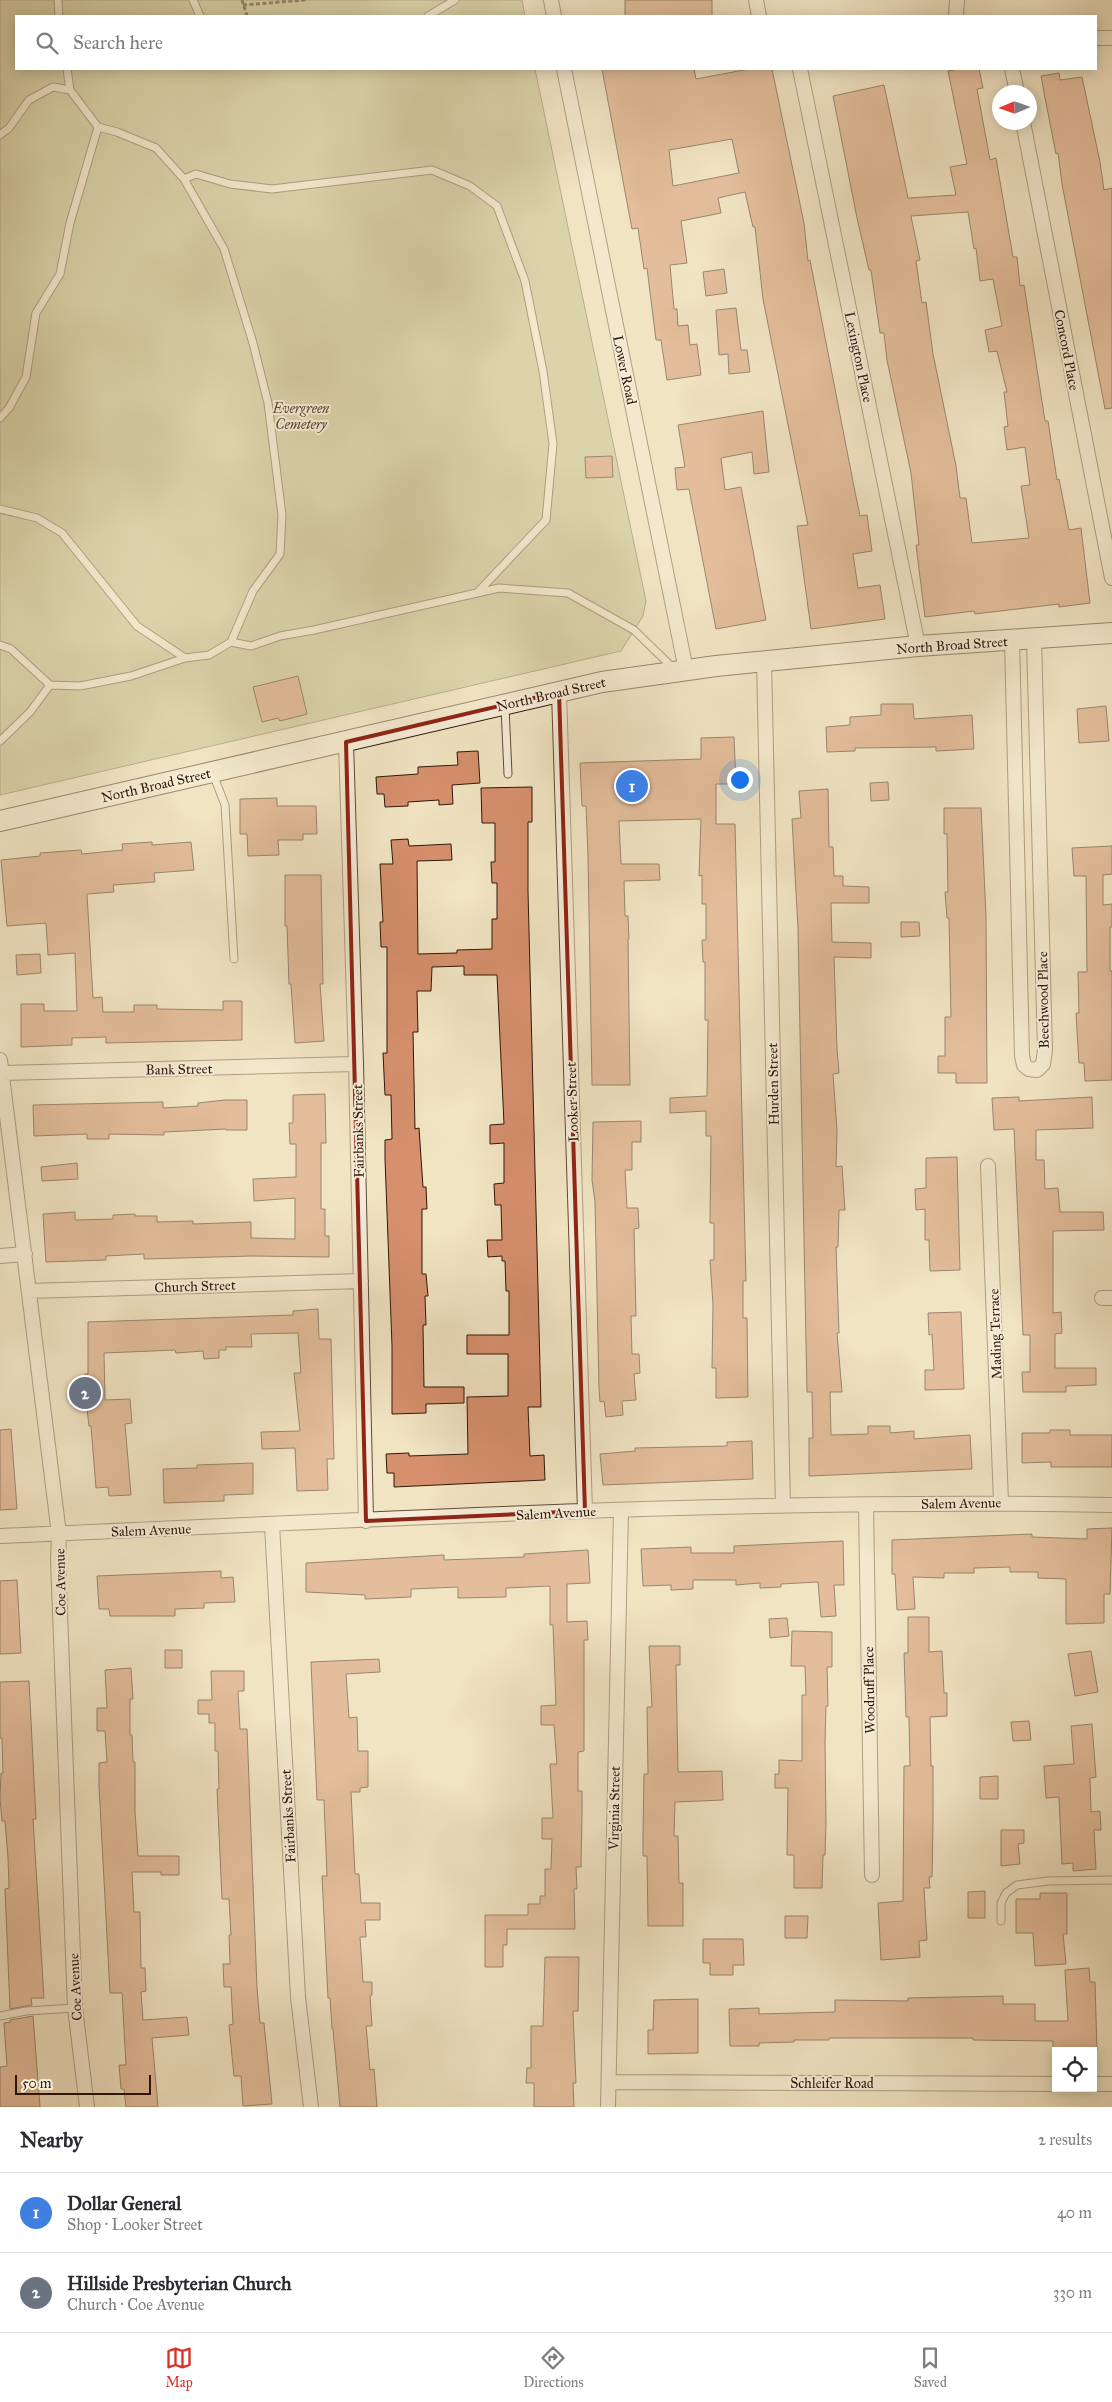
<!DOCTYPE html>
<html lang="en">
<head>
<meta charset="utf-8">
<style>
	:root { --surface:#fff; --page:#f2f2f3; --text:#2b2b33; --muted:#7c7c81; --line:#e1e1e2; --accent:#d93025 }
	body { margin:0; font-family:"IM FELL Great Primer",serif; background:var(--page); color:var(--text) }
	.controls { position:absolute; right:15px; bottom:15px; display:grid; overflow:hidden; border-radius:0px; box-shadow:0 2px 12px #0003 }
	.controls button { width:45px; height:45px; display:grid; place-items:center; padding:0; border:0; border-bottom:1px solid var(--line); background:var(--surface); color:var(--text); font:25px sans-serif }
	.compass { position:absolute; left:992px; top:85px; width:45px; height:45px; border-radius:50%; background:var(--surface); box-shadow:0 2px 12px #0003; rotate:268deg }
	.scale { position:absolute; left:15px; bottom:12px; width:136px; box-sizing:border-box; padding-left:5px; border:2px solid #301709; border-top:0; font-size:14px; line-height:18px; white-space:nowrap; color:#301709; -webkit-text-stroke:4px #f6edd8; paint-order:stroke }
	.you { position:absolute; left:739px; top:779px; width:18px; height:18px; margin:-12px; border:4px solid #fff; border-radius:50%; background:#1a73e8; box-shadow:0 0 0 8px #1a73e833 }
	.badge { display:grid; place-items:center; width:32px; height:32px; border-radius:50%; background:var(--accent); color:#fff; font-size:16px; font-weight:700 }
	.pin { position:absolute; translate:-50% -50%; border:2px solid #fff; box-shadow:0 1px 5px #0006 }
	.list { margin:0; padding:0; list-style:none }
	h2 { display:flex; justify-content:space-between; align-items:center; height:65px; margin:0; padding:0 20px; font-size:21px }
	h2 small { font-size:16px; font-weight:400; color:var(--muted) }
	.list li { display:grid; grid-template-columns:32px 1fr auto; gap:15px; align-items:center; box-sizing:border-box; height:80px; padding:0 20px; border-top:1px solid var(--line) }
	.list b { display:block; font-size:19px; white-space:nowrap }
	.list p { margin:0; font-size:16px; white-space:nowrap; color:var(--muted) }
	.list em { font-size:16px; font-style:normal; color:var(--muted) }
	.icon { flex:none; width:28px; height:28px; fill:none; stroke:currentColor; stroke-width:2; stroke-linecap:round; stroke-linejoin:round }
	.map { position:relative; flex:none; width:1112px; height:2107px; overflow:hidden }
	.search { position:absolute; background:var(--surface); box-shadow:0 2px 12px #0003; left:15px; right:15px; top:15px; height:55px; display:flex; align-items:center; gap:12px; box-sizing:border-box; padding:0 18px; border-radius:0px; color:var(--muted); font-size:19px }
	.sheet { height:225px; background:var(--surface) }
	nav { display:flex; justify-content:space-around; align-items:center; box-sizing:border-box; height:70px; border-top:1px solid var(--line); background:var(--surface); font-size:14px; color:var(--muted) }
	nav a { display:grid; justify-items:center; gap:2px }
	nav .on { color:var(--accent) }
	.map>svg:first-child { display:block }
	.green { fill:#c0c28f; stroke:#786c4c }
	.building { fill:#d6906d; stroke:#301709; fill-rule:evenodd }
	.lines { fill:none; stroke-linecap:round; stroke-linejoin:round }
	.lane-casing { stroke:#604a38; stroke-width:9 }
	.street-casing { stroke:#604a38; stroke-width:16 }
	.secondary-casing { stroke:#301709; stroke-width:22 }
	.path { stroke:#301709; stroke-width:3; stroke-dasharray:4 2.5; stroke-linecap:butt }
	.lane { stroke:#f6edd8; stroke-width:7 }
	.street { stroke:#f6edd8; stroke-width:14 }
	.secondary { stroke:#f6edd8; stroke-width:20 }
	.marked { fill:none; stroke:#8f2418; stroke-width:4; stroke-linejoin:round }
	.labels { text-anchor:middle; stroke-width:4; stroke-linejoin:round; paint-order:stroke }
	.street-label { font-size:14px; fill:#301709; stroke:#f6edd8 }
	.park-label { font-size:14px; font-style:italic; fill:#5b4a31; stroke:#f6edd8 }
</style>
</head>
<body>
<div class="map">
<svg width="1112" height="2107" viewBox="0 0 1112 2107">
	<rect width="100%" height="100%" fill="#f1e4c3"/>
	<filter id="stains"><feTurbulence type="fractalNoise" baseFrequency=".004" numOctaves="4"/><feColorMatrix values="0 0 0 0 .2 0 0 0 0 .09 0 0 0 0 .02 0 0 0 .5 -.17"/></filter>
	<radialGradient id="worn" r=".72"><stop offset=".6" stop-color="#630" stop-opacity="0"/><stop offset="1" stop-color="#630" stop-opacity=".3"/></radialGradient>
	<!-- green -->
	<path class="green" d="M0 0H522L525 16H16V69H535L646 601 643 616 621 651 0 795Z"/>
	<!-- building -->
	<path class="building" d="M625 0H712V16H625Z
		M602 69H694L696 79 749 69H772L804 223 808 261 810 260 855 492 860 516 867 515 872 551 853 554 858 588 880 585 885 619 811 629 797 526 808 525 763 299 755 227H753L745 192 718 198 721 213 681 221 687 263 670 265 674 309H677L678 326 688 325 690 345 697 344 701 375 667 380 661 340H656L647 268 644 269 638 228 632 229ZM732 139 739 173 673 186 669 150Z
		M959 69H979L983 88 977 89 990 160 996 158 1013 257H1017L1020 286 1024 285 1045 421H1048L1057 480 1059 479 1069 530 1081 528 1090 603 1059 607V604L975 614 974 611 925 617 916 545H919L911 473 887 360 884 333H880L871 270H869L857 218 833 96 884 85 908 198 956 195 950 167 967 164 948 71ZM968 212 974 249 976 248 980 281 993 279 1002 326 985 330 989 352 997 351 1007 392H1004L1008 426 1004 427 1007 450 1025 447 1030 485 1021 486 1029 538 972 543 966 498H960L956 466 933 354 926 302 922 303 916 261 920 260 911 216Z
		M1059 73 1060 80 1082 77 1100 162 1104 190 1112 188V408L1105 409 1062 184 1058 153 1056 154 1045 98 1041 76Z
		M724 269 727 293 706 296 703 272Z
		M736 308 741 350H747L750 372 729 374 728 354 719 355 716 310Z
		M763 411 769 472 754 474 752 452 721 458 725 490 741 487 766 620 716 629 689 489 677 490 675 468 685 467 678 425Z
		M612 456 613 477 586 478 585 457Z
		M298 676 307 714 280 721 278 718 262 722 253 687Z
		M881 704H913L914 719 972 715 974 749 936 751V747L855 748V751L827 752 826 727 850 725V717L881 715Z
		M1106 706 1109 741 1079 743 1077 709Z
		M734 737 736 784H716V824H735L746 1281H743V1318H747L748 1397 716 1398V1368H712L713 1305 710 1260H714V1223H710L711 1136H706V1111L670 1113V1098L707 1096 708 1020H705V962H703L702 940H706V904H702V875L699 876 701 819 619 821 621 864H659L660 880 624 881 625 916H628L629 939H628L630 1085H592L588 856 586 806H582L580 763 701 759V738Z
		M478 751 480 783 452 785 453 804 439 805V800L408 802V806L385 807 384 794H377L376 777 418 774V767L458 765 457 752Z
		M888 782 889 800 871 801 870 783Z
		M532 787V822H528V891L541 1407H528L530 1456 544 1455 545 1480 394 1487V1473H387L386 1454 409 1453V1456L468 1454 467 1397 508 1396V1354H467V1335H509V1291H506L505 1261H502V1256L488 1257 487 1240H502L501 1205H495L494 1184 504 1183V1143L490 1144V1125L504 1124 497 975H464V966L432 967 431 991H417L418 1032H413L415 1129 419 1128 423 1187H426L427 1209H422V1274H426L428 1296H425L426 1325H423L424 1387H464V1403L426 1404V1413L392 1414V1346L385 1159V1140L392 1139 391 1095H385L383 1053H387V947H381L380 922H383L380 864H393L391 840 408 839 409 846 451 844 452 860 417 861 418 954 457 953V950L492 949V919H497V883H492L491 862H495V823H482L481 788Z
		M828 789 829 847H833L834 876H843V886L869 887V903H831L832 942 871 943V958L834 957 837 1049 839 1073 833 1074 837 1131 836 1167 842 1166 845 1210H839L838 1247H836L839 1333H837L842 1392H830L831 1435 868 1434V1426H890V1433L914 1431V1439L970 1435 972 1469 809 1476V1438H813L812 1392H807L806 1344 798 928 792 819 801 818 799 791Z
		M277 798V806H316L317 834H303V840H278L279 855 248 856 247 834H240V799Z
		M944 808H981L986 916 987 1083H956V1073H938V1056H945V1017H951L949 918H947L945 892H948L947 834H944Z
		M152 842V845L191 842 194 870 154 873 155 882 113 885 114 892 87 894 93 998 102 997 103 1012H134V1005H157V1009L223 1010V1001H242V1040L106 1043V1037L72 1038V1045L21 1047V1004H44V1011H77L75 953 48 955 46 923 7 926 1 860 40 856V853L81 850 82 854 123 850 122 844Z
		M1112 846V874L1103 875V905L1112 904V927H1110V971H1112V1080L1085 1081 1084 1063H1079L1076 1013H1079L1078 972H1087L1086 876H1074L1072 848Z
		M285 875H321L323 984H320L324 1041 295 1043 291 984H289L287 926H285Z
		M901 922H919L920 936 901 937Z
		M40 954 41 973 17 975 16 955Z
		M325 1094 326 1143H321V1209H325V1236H329V1257L252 1256 144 1259V1254L106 1256V1260L46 1262 43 1214 75 1212V1220L113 1219V1215L135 1214V1216H157V1222L193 1221V1224L251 1222V1238L295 1239V1198L254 1201 253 1179 296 1177V1144H290L289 1123H293V1095Z
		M1019 1097V1101L1092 1097 1093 1128 1036 1130V1160H1044L1045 1189 1058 1188 1060 1212H1103L1104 1230 1053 1231V1313L1061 1312 1062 1333 1055 1334V1368H1096V1385L1066 1386V1392H1023L1022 1372H1030V1335H1023L1014 1129 994 1130 992 1098Z
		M225 1100H247V1130H226V1129L164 1132V1135L109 1134V1139H87V1134L34 1136 33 1105 163 1102V1108L198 1106V1103Z
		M641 1121V1142H632V1170H625L627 1208H638L639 1228 634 1229 636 1316H631L632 1354H639L640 1373 634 1374 636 1400 622 1401 623 1415 606 1417 604 1401 600 1402 599 1388 595 1201 592 1180 593 1122Z
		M957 1157 960 1270 930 1271 929 1240H925V1209L916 1210 915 1189 926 1188V1158Z
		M77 1163 78 1179 42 1181 41 1167Z
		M318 1309 319 1339H331L334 1459H327L328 1490 297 1491 295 1448 262 1449 261 1432 300 1431 294 1373H301L298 1333 251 1334 252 1347H226V1350H219V1358L204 1359 203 1351 176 1353 175 1350 104 1353 105 1400 130 1399 132 1423 125 1424 131 1495 109 1496 108 1487 96 1488 91 1426H89L85 1393V1374H88V1322L293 1315V1311Z
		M961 1312 964 1389 925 1390V1370H934L932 1334 929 1335 928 1313Z
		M11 1429 17 1509 0 1510V1430Z
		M1050 1430H1070V1435H1112V1467H1051V1462L1022 1463V1433H1050Z
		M752 1441 753 1479 603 1485 600 1454 635 1451V1448L727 1446V1442Z
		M253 1463V1494L224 1495V1501L164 1503 163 1469 197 1468V1465Z
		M1112 1528 1110 1594H1104V1623L1066 1624V1579L1038 1578V1572H1010V1567L974 1568V1573H944V1578L913 1577 915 1609 897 1610 895 1574H892V1540L1032 1534V1537L1087 1539V1529Z
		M843 1541 844 1585H834L836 1616 821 1617 818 1582 781 1584V1587L760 1588V1583L736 1585V1580H693V1589L671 1590V1585L643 1586 641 1549 691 1547V1553H734V1546Z
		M588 1550 590 1583 567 1584V1622L587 1621 588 1640H584V1751L578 1752V1791H582V1813L581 1867H576L577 1889H574L575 1929H507V1945H503V1967H485V1915H528V1904H540V1896H545V1869H551L552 1839H542V1818H553L550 1764H557L554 1725H541V1706L556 1705 553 1625H550V1586L506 1588V1597L458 1598V1587L411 1589V1597L365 1599V1595L306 1592V1563L444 1555V1560L524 1557V1554Z
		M221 1571V1578L233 1577 235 1602 204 1603V1608L175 1609V1616H110L109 1609H99L97 1576Z
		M17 1580 21 1653 0 1654V1581Z
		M908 1617H929V1652L942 1651 944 1693H947V1716L930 1717 931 1766H933V1822L932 1877H929L930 1888H924L927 1940 919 1941 920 1957 881 1960 878 1903 903 1901 904 1766H910L909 1717H906L904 1653H908Z
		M787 1618 789 1636 770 1638 769 1619Z
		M792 1631 832 1632V1667H827L828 1706H826L825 1744 826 1823 825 1855H823L822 1888H794V1855H787L788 1788H775V1774H779V1760L802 1761V1695H806L805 1666H791Z
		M649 1646H680V1665H676L678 1772 722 1771 723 1800 675 1802 674 1836H678L679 1883H683V1926H648L647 1856H643V1836L644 1774H648L647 1707H652Z
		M165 1650H182V1668H165Z
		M1091 1651 1098 1692 1075 1696 1068 1654Z
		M379 1659 380 1672 346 1674 349 1718 357 1717 358 1751H368V1787L360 1788V1792H351L355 1874H359L361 1903H380V1920H365L366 1937H360L363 1982H372V1995L370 1996 372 2026H366L370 2070 374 2069 377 2107H340L333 2029H332L330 1998H328L322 1876H327L324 1800H317L311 1662Z
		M131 1668 133 1699H130V1735H132L133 1762H135V1812L138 1856H179V1875H161V1872H132L134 1912H140L141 1968H145L146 1991 141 1992 143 2020 187 2017 189 2035 152 2038 158 2107H126L124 2089H121L119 2065H126L122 1993H110L99 1786V1763L107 1762 105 1731H97V1708H107L105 1670Z
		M211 1671H244V1691H238L240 1729H247L257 1988 260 2023H264L272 2104 243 2106 241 2076H234L229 2025 233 2024 231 1987H224L223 1964H230L229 1935H231L229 1899H222L217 1789H219L218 1751H215V1723H209V1714H198V1700H212Z
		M29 1681 36 1819H33L44 1998H31L32 2005 10 2009 5 1889 9 1888 8 1858 5 1821H2L0 1798 1 1773H3L2 1738H0V1682Z
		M1029 1721 1031 1740 1013 1741 1011 1722Z
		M1092 1724 1096 1777 1090 1778 1091 1812 1100 1811 1101 1830H1094L1096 1869 1073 1871V1863L1062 1864 1059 1797 1046 1798 1044 1766 1074 1764 1071 1726Z
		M998 1776V1799H980V1777Z
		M1001 1830H1024V1843L1018 1844 1020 1864 1001 1866Z
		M985 1891V1918H968V1892Z
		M1040 1893H1067V1934H1063L1066 1964 1035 1966 1033 1933H1016V1899H1040Z
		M785 1916H808L807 1938H785Z
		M703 1939H743L744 1965H733V1975H710V1963H703Z
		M545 1957H579L578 2011H573L576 2083H573L574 2107H534V2083H526L527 2068H531V2026H543Z
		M1089 1968 1090 1982H1095L1097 2051H1053V2041L973 2040V2038H829V2040H794V2042L759 2043V2046H730L729 2009 759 2008V2014L835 2012V2000L908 2001V1998L1003 1996V2004H1035V2021H1068L1065 1970Z
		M698 1999V2053L648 2054V2030H653L654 2000Z
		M33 2016 40 2107H0V2067L7 2066 4 2023 10 2022V2020Z"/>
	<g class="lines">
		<!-- lane casing -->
		<g class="lane-casing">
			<path id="lane" d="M58 0 59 16
				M193 0 200 16
				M428 16 455 0
				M67 69 70 90 98 127
				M0 135 9 128 29 100 53 87 70 90
				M184 179 196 174 230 184 272 189 432 170 470 186 497 206 525 281 543 371 553 444 546 520 477 593
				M0 418 9 408 26 377 36 313 60 274 70 223 98 127 117 132 156 148 184 179 224 249 253 343 268 403 282 515 280 554 253 591 231 642
				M0 509 37 518 62 533 137 626 185 658
				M0 645 11 649 50 685
				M505 707 508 774
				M0 741 30 712 50 685 80 686 131 676 185 658 209 655 231 642 251 646 280 636 314 630 499 588 568 593 634 630 673 668
				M213 774 225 805 234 959
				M1001 1921V1903L1006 1893 1017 1885 1048 1881 1112 1880
				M0 2016 26 2011 75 2008"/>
		</g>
		<!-- street casing -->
		<g class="street-casing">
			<path id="street" d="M551 0 554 16
				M756 0 759 16
				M956 16 957 0
				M1096 38H1112
				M564 69 686 670
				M800 69 918 646
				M1012 69 1017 92
				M1023 122 1112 578
				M1012 640 1022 1056 1024 1065 1029 1069 1037 1070 1043 1064 1045 1050 1034 639
				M764 662 783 1506
				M559 692 585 1511
				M346 742 356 1064 366 1521
				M0 1060 59 1534 58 1560 75 2008 87 2107
				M2 1073 356 1064
				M988 1166 1001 1502
				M0 1256 25 1254
				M29 1291 361 1281
				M1102 1298H1112
				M866 1505 872 1875
				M272 1525 298 1997 311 2107
				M0 1536C370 1520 741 1498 1112 1505
				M609 2082 1056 2084
				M1093 2084H1112
				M608 2107 621 1510"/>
		</g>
		<!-- secondary casing -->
		<g class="secondary-casing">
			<path id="secondary" d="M0 821 602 682 716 666 918 646 1112 633"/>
		</g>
		<!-- path -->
		<path class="path" d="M242 0 247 16
			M243 5 306 0"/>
		<!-- lane -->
		<use href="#lane" class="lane"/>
		<!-- street -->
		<use href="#street" class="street"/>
		<!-- secondary -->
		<use href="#secondary" class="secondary"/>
	</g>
	<!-- marked area -->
	<path d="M0 0H1112V2107H0ZM559 692 585 1511 366 1521 346 742Z" fill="#f1e4c3" fill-opacity=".55" fill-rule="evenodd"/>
	<path class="marked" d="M559 692 585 1511 366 1521 346 742Z"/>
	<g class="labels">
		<!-- street labels -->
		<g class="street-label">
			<text transform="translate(1067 350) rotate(79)" y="5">Concord Place</text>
			<text transform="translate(859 357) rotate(78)" y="5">Lexington Place</text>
			<text transform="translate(625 370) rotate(78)" y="5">Lower Road</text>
			<text transform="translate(952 645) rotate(-4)" y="5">North Broad Street</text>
			<text transform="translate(551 694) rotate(-13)" y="5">North Broad Street</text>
			<text transform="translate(156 785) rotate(-13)" y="5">North Broad Street</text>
			<text transform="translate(1043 1000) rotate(-91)" y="5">Beechwood Place</text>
			<text transform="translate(179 1069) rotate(-1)" y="5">Bank Street</text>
			<text transform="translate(773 1084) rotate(-91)" y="5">Hurden Street</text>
			<text transform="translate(572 1102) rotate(-92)" y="5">Looker Street</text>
			<text transform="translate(358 1131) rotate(-91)" y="5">Fairbanks Street</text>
			<text transform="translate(195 1286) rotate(-2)" y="5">Church Street</text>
			<text transform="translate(995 1334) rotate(-92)" y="5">Mading Terrace</text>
			<text transform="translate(961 1503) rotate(-1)" y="5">Salem Avenue</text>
			<text transform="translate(556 1513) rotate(-3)" y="5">Salem Avenue</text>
			<text transform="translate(151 1530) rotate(-2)" y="5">Salem Avenue</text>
			<text transform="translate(60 1582) rotate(-91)" y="5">Coe Avenue</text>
			<text transform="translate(869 1690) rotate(-91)" y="5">Woodruff Place</text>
			<text transform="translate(614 1808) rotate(-89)" y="5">Virginia Street</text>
			<text transform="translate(288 1816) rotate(-93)" y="5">Fairbanks Street</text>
			<text transform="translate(75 1987) rotate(-93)" y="5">Coe Avenue</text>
			<text x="832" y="2088">Schleifer Road</text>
		</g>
		<!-- park labels -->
		<g class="park-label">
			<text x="301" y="413">Evergreen<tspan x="301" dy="16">Cemetery</tspan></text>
		</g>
	</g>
	<rect width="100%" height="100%" filter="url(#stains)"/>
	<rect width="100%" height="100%" fill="url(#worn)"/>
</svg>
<div class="controls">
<button><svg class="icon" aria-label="locate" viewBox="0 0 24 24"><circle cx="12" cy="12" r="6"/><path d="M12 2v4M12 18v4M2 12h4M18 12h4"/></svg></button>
</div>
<svg class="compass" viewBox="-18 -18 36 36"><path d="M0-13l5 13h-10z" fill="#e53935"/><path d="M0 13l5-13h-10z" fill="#7c7c81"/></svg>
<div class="scale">50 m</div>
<div class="you"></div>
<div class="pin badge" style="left:632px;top:786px;background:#3f7fe0">1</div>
<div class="pin badge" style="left:85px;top:1393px;background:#6b7280">2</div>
<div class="search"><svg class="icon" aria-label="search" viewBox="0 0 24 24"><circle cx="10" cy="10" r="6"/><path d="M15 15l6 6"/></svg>Search here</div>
</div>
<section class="sheet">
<h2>Nearby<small>2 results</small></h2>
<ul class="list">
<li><span class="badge" style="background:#3f7fe0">1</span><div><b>Dollar General</b><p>Shop · Looker Street</p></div><em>40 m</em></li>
<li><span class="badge" style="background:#6b7280">2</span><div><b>Hillside Presbyterian Church</b><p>Church · Coe Avenue</p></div><em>330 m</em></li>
</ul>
</section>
<nav>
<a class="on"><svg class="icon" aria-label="map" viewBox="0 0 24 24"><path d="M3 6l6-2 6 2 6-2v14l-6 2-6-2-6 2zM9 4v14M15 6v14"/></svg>Map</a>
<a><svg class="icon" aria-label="directions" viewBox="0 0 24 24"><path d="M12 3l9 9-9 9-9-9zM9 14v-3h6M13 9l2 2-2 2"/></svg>Directions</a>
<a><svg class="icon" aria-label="saved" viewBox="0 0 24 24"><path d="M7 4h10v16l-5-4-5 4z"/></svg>Saved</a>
</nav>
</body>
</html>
